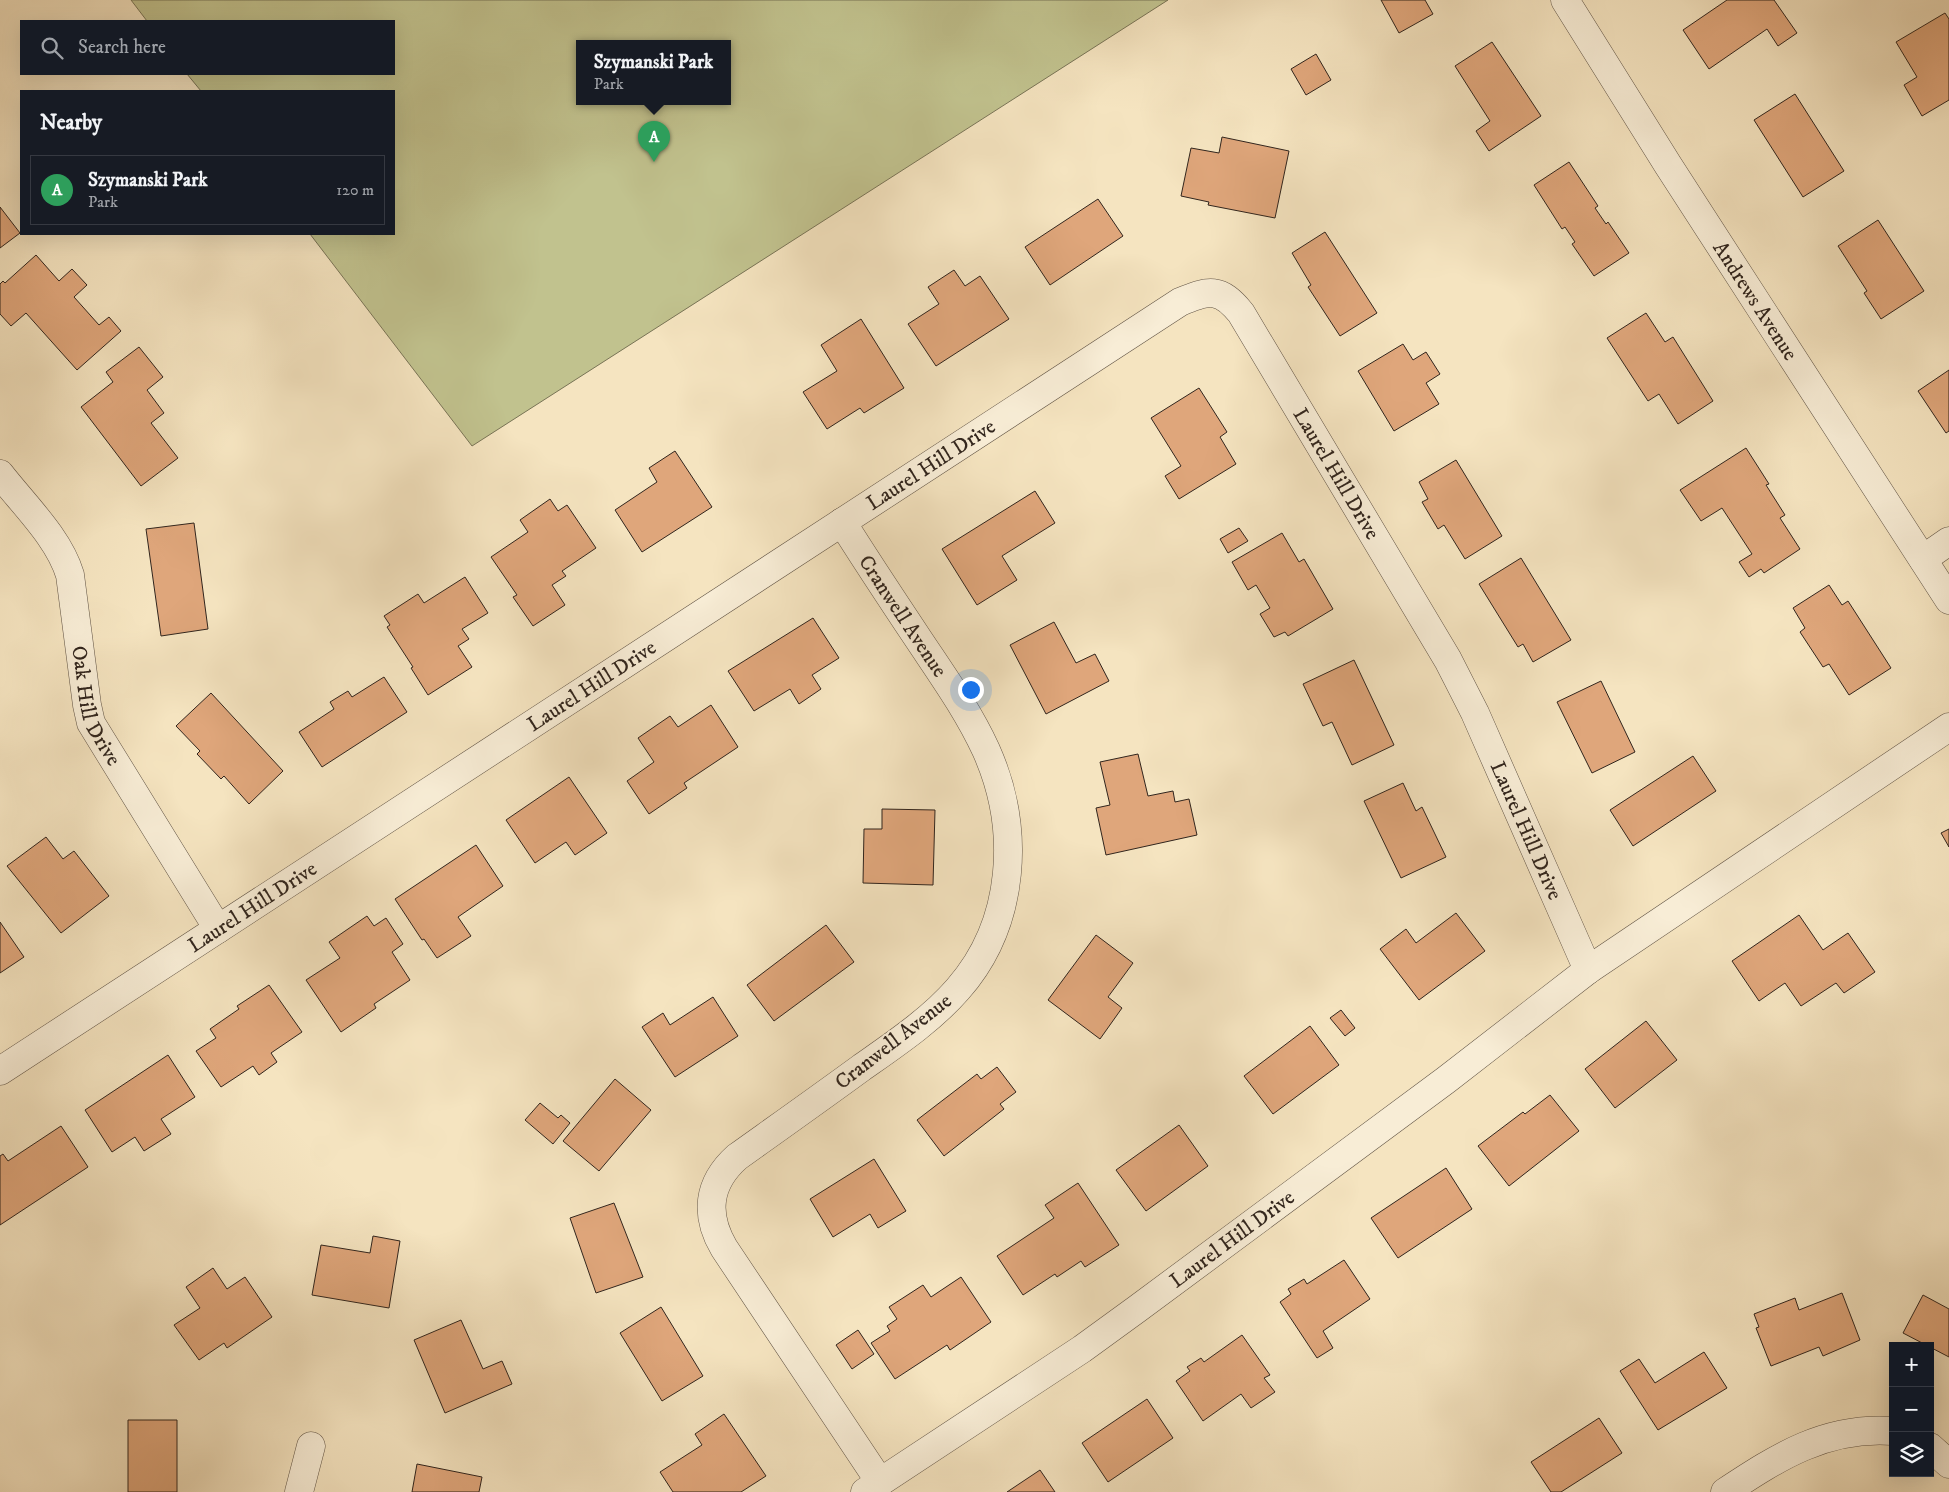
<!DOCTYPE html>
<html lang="en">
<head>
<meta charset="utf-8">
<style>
	:root { --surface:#171b24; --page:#20242c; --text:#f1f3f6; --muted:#9ea1a6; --line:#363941; --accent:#0f766e }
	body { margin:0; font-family:"IM FELL DW Pica",serif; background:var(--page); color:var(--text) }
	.controls { position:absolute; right:15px; bottom:15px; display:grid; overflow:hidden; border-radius:0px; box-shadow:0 5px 20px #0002 }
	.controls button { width:45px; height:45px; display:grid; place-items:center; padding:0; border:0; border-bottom:1px solid var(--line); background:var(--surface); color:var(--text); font:25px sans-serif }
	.you { position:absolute; left:970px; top:689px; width:18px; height:18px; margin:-12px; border:4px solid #fff; border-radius:50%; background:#1a73e8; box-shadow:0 0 0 8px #1a73e833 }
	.badge { display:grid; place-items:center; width:32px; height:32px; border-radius:50%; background:var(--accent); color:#fff; font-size:16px; font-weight:700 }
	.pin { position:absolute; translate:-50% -41px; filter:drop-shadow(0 1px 2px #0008) }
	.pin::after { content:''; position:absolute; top:26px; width:18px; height:15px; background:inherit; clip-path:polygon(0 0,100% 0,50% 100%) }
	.popup { position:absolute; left:576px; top:40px; width:155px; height:65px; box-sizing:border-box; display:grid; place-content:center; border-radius:0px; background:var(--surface); filter:drop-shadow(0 1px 4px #0005); font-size:16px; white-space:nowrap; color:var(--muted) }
	.popup b { font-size:19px; color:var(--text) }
	.popup::after { content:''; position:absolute; left:50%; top:100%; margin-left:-10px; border:10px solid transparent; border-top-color:var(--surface) }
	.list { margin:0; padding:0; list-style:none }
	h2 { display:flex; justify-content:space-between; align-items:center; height:65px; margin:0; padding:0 20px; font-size:21px }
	h2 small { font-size:16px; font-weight:400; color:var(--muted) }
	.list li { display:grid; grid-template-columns:32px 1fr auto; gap:15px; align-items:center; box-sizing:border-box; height:70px; margin:0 10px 10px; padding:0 10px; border:1px solid var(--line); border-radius:0px }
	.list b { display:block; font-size:19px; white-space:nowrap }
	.list p { margin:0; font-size:16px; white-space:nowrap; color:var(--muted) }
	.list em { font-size:16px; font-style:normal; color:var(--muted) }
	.icon { flex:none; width:28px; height:28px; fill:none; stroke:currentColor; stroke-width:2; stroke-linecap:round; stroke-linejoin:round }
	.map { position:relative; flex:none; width:1949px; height:1492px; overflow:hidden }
	.search { position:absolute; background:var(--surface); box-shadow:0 5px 20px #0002; left:20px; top:20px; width:375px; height:55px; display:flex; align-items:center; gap:12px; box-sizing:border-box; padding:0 18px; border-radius:0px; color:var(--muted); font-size:19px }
	.panel { position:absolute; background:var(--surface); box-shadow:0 5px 20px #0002; left:20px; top:90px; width:375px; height:145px; border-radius:0px }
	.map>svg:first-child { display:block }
	.green { fill:#c1c28e; stroke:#797456; fill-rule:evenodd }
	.building { fill:#dfa67b; stroke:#31251d }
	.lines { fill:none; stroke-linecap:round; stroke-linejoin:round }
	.minor-casing { stroke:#625546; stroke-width:29 }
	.minor { stroke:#f8edd6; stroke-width:28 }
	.labels { text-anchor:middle; stroke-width:4; stroke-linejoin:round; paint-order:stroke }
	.street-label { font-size:21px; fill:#31251d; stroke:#f8edd6 }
</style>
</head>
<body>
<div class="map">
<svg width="1949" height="1492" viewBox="0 0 1949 1492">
	<rect width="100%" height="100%" fill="#f5e4c0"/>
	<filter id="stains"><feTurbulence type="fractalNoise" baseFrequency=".004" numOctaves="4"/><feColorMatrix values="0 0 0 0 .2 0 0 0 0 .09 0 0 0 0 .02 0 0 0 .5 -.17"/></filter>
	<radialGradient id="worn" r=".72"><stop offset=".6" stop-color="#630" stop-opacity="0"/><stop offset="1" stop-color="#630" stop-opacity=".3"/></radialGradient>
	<!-- green -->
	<path class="green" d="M131 0H1168L472 446 310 234H394V91H201L187 74H394V21H147ZM580 43H728V101H580Z"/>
	<!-- building -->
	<path class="building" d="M1381 0H1425L1433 14 1399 33Z
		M1727 0H1774L1797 33 1778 46 1767 29 1709 69 1683 30Z
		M1945 13 1949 19V100L1922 116 1904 85 1917 77 1896 42Z
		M1492 42 1541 116 1489 151 1476 131 1490 121 1455 66Z
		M1316 54 1331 80 1306 95 1291 69Z
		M1795 94 1844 171 1803 197 1754 120Z
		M1222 137 1289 151 1275 218 1208 205 1209 202 1181 196 1191 148 1219 153Z
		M1569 162 1598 206 1595 208 1606 224 1608 222 1629 253 1594 276 1572 244 1575 242 1565 227 1562 229 1534 185Z
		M1098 199 1123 236 1050 285 1025 247Z
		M0 207 20 233 0 248Z
		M1878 220 1924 291 1881 319 1864 293 1867 291 1838 246Z
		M1325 232 1377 313 1340 336 1308 287 1311 285 1292 253Z
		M36 255 59 281 72 269 87 285 74 297 99 325 109 317 121 331 77 370 26 313 11 326 0 314V284L3 281 5 283Z
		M954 270 965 286 980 276 1009 319 936 366 908 324 939 304 928 287Z
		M1646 313 1665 342 1673 337 1713 401 1678 424 1659 394 1648 401 1607 338Z
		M861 319 904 388 864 413 860 408 827 429 803 392 837 371 821 345Z
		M1403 344 1413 360 1426 352 1440 374 1426 383 1439 404 1394 431 1358 371Z
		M139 347 163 377 147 390 164 413 151 423 178 458 141 486 81 407 113 382 106 372Z
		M1949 370V431L1946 433 1918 391Z
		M1199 388 1227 432 1220 437 1236 464 1179 499 1165 476 1181 466 1151 418Z
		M1746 448 1769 484 1766 485 1785 515 1780 518 1800 549 1764 573 1761 569 1749 577 1739 562 1752 554 1722 508 1701 521 1680 490Z
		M675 451 712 507 642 552 615 510 657 482 649 468Z
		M1456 460 1502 536 1465 559 1444 525 1438 529 1422 502 1428 499 1419 482Z
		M1035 491 1055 523 1002 556 1017 580 977 605 942 549Z
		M550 499 558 511 567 505 596 548 562 571 566 576 552 585 565 605 533 626 513 597 517 595 491 557 528 532 520 520Z
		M194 523 208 629 161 636 146 529Z
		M1239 528 1248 541 1228 553 1220 539Z
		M1282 533 1299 562 1304 559 1333 609 1288 636 1285 632 1274 637 1260 614 1270 608 1256 585 1248 590 1232 562Z
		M1521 558 1571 640 1533 662 1523 644 1518 647 1479 584Z
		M465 577 488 613 462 629 469 639 458 646 472 667 428 695 411 668 413 667 387 627 390 625 384 616 418 594 424 603Z
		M1829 585 1842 605 1848 601 1891 668 1849 695 1829 664 1823 667 1800 632 1805 628 1793 608Z
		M813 618 839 658 812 675 821 689 799 704 790 689 754 711 728 671Z
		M1054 622 1076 663 1095 654 1109 681 1046 714 1010 645Z
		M1354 660 1394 745 1352 765 1332 722 1323 726 1303 684Z
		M384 677 407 712 322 767 299 732 334 709 330 702 348 691 352 697Z
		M1601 681 1635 752 1592 773 1557 702Z
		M211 693 283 771 249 804 224 776 221 779 197 754 200 751 176 726Z
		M711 705 738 747 684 783 687 788 649 814 627 781 654 762 638 738 670 716 678 727Z
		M1138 754 1148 796 1173 791 1175 802 1189 799 1197 835 1106 855 1096 808 1110 805 1100 762Z
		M1693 756 1716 791 1633 846 1610 810Z
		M569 777 607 833 575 855 566 842 535 863 506 820Z
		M1403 783 1416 811 1422 807 1446 857 1401 878 1364 801Z
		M882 809 935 810 933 885 863 883 864 829H882Z
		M1949 829V847L1941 833Z
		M46 837 63 859 74 851 109 896 61 933 7 866Z
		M476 845 503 886 458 917 471 936 437 958 424 939 422 940 395 899Z
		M1456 913 1485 951 1419 1000 1380 949 1406 929 1416 943Z
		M1799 915 1823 950 1848 933 1875 972 1844 993 1836 983 1801 1006 1785 983 1759 1001 1732 961Z
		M367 916 374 926 386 918 403 944 392 952 410 980 374 1004 376 1008 341 1032 306 980 340 958 329 942Z
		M0 922 24 957 0 973Z
		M826 925 854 962 774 1021 747 985Z
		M1096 935 1133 963 1108 997 1122 1008 1100 1039 1048 1000Z
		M269 985 302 1032 271 1053 277 1062 259 1075 253 1066 221 1087 196 1051 216 1038 210 1029 239 1009 237 1006Z
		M713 997 738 1036 675 1077 642 1027 663 1013 670 1025Z
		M1341 1010 1355 1028 1345 1036 1330 1018Z
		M1646 1021 1677 1060 1615 1108 1585 1069Z
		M1310 1026 1339 1065 1273 1114 1244 1076Z
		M168 1055 195 1097 161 1119 171 1134 144 1151 135 1137 112 1152 85 1110Z
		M997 1067 1016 1092 1000 1104 1004 1109 944 1156 917 1120 977 1074 981 1079Z
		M615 1079 651 1110 599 1171 563 1141Z
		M1550 1095 1579 1131 1509 1186 1478 1146 1523 1112 1525 1114Z
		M540 1103 558 1118 561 1115 570 1123 553 1144 525 1120Z
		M1179 1125 1208 1166 1146 1211 1116 1170Z
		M61 1126 88 1167 0 1225V1156L3 1154 8 1161Z
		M874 1159 906 1211 878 1228 870 1214 833 1237 810 1199Z
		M1446 1168 1472 1209 1398 1258 1371 1218Z
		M1078 1183 1119 1245 1085 1267 1081 1261 1057 1277 1055 1274 1023 1295 997 1256 1054 1218 1045 1205Z
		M614 1203 643 1277 596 1293 570 1218Z
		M373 1236 400 1241 389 1308 312 1295 321 1245 370 1253Z
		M1344 1260 1370 1299 1323 1331 1333 1348 1317 1358 1280 1302 1291 1294 1288 1289 1304 1279 1307 1284Z
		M213 1268 227 1289 245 1277 272 1317 227 1348 224 1343 199 1360 174 1325 200 1308 186 1287Z
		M961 1277 991 1322 950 1350 947 1345 895 1379 871 1343 890 1331 887 1326 897 1319 889 1307 923 1285 931 1297Z
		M1842 1293 1860 1340 1823 1356 1819 1347 1771 1366 1756 1328 1759 1327 1754 1314 1795 1298 1799 1310Z
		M1923 1295 1949 1309V1357L1903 1333Z
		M661 1307 703 1376 662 1401 620 1333Z
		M461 1320 483 1369 502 1361 512 1384 445 1413 414 1340Z
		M858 1330 874 1354 852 1369 836 1345Z
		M1242 1335 1270 1375 1264 1378 1275 1392 1251 1408 1241 1394 1203 1421 1176 1381 1190 1371 1187 1367 1201 1358 1204 1362Z
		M1704 1352 1727 1388 1658 1430 1620 1371 1639 1359 1655 1383Z
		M1147 1399 1173 1438 1108 1482 1082 1443Z
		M724 1414 766 1476 741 1492H673L660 1472 702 1445 695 1434Z
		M1599 1418 1622 1453 1561 1492H1551L1531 1462Z
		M128 1420H177V1492H128Z
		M417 1464 482 1477 479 1492H412Z
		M1040 1470 1055 1492H1007Z"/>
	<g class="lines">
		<!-- minor casing -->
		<g class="minor-casing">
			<g id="minor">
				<path id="s1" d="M1565 0 1668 165 1949 600"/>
				<path id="s2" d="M0 474C24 505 59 538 70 575L87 705 91 723 218 929"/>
				<path id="s3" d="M842 522C867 562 893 601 919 640 943 676 968 711 986 750 1021 828 1016 923 958 989 931 1020 895 1044 861 1068 820 1098 779 1127 737 1157 708 1183 704 1214 724 1248L880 1482"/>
				<path d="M1923 559 1949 541"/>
				<path id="s4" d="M0 1071 1180 302C1209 290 1220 287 1241 313L1448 660 1475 713 1588 970"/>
				<path d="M1930 1447 1949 1464"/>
				<path d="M299 1492 311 1446"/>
				<path id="s5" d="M865 1492 1082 1349 1137 1309 1446 1080 1588 970 1949 727"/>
				<path d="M1725 1492C1778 1457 1826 1426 1893 1431"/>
			</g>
		</g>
		<!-- minor -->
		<use href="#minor" class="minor"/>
	</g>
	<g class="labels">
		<!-- street labels -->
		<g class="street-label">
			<text dy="7" stroke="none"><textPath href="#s1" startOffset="356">Andrews Avenue</textPath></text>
			<text dy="7" stroke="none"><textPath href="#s4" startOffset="1111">Laurel Hill Drive</textPath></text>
			<text dy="7" stroke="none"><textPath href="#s4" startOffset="1665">Laurel Hill Drive</textPath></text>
			<text dy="7" stroke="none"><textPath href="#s3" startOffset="112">Cranwell Avenue</textPath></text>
			<text dy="7" stroke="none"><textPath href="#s4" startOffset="706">Laurel Hill Drive</textPath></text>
			<text dy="7" stroke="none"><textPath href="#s2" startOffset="258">Oak Hill Drive</textPath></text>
			<text dy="7" stroke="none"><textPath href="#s4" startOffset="2070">Laurel Hill Drive</textPath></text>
			<text dy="7" stroke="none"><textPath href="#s4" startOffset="301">Laurel Hill Drive</textPath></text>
			<text transform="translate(893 1041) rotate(-38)" y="7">Cranwell Avenue</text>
			<text dy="7" stroke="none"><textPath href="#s5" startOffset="446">Laurel Hill Drive</textPath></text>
		</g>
	</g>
	<rect width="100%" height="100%" filter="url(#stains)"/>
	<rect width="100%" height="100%" fill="url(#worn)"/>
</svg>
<div class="controls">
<button>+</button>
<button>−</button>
<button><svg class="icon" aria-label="layers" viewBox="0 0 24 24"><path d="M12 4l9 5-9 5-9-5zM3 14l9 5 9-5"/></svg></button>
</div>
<div class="you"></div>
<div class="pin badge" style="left:654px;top:162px;background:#2e9e5b">A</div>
<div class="popup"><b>Szymanski Park</b>Park</div>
<div class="search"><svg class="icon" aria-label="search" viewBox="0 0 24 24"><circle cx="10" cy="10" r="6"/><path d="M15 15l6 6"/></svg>Search here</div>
<section class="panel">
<h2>Nearby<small></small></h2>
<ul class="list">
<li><span class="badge" style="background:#2e9e5b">A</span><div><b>Szymanski Park</b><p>Park</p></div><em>120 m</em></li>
</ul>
</section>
</div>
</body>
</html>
